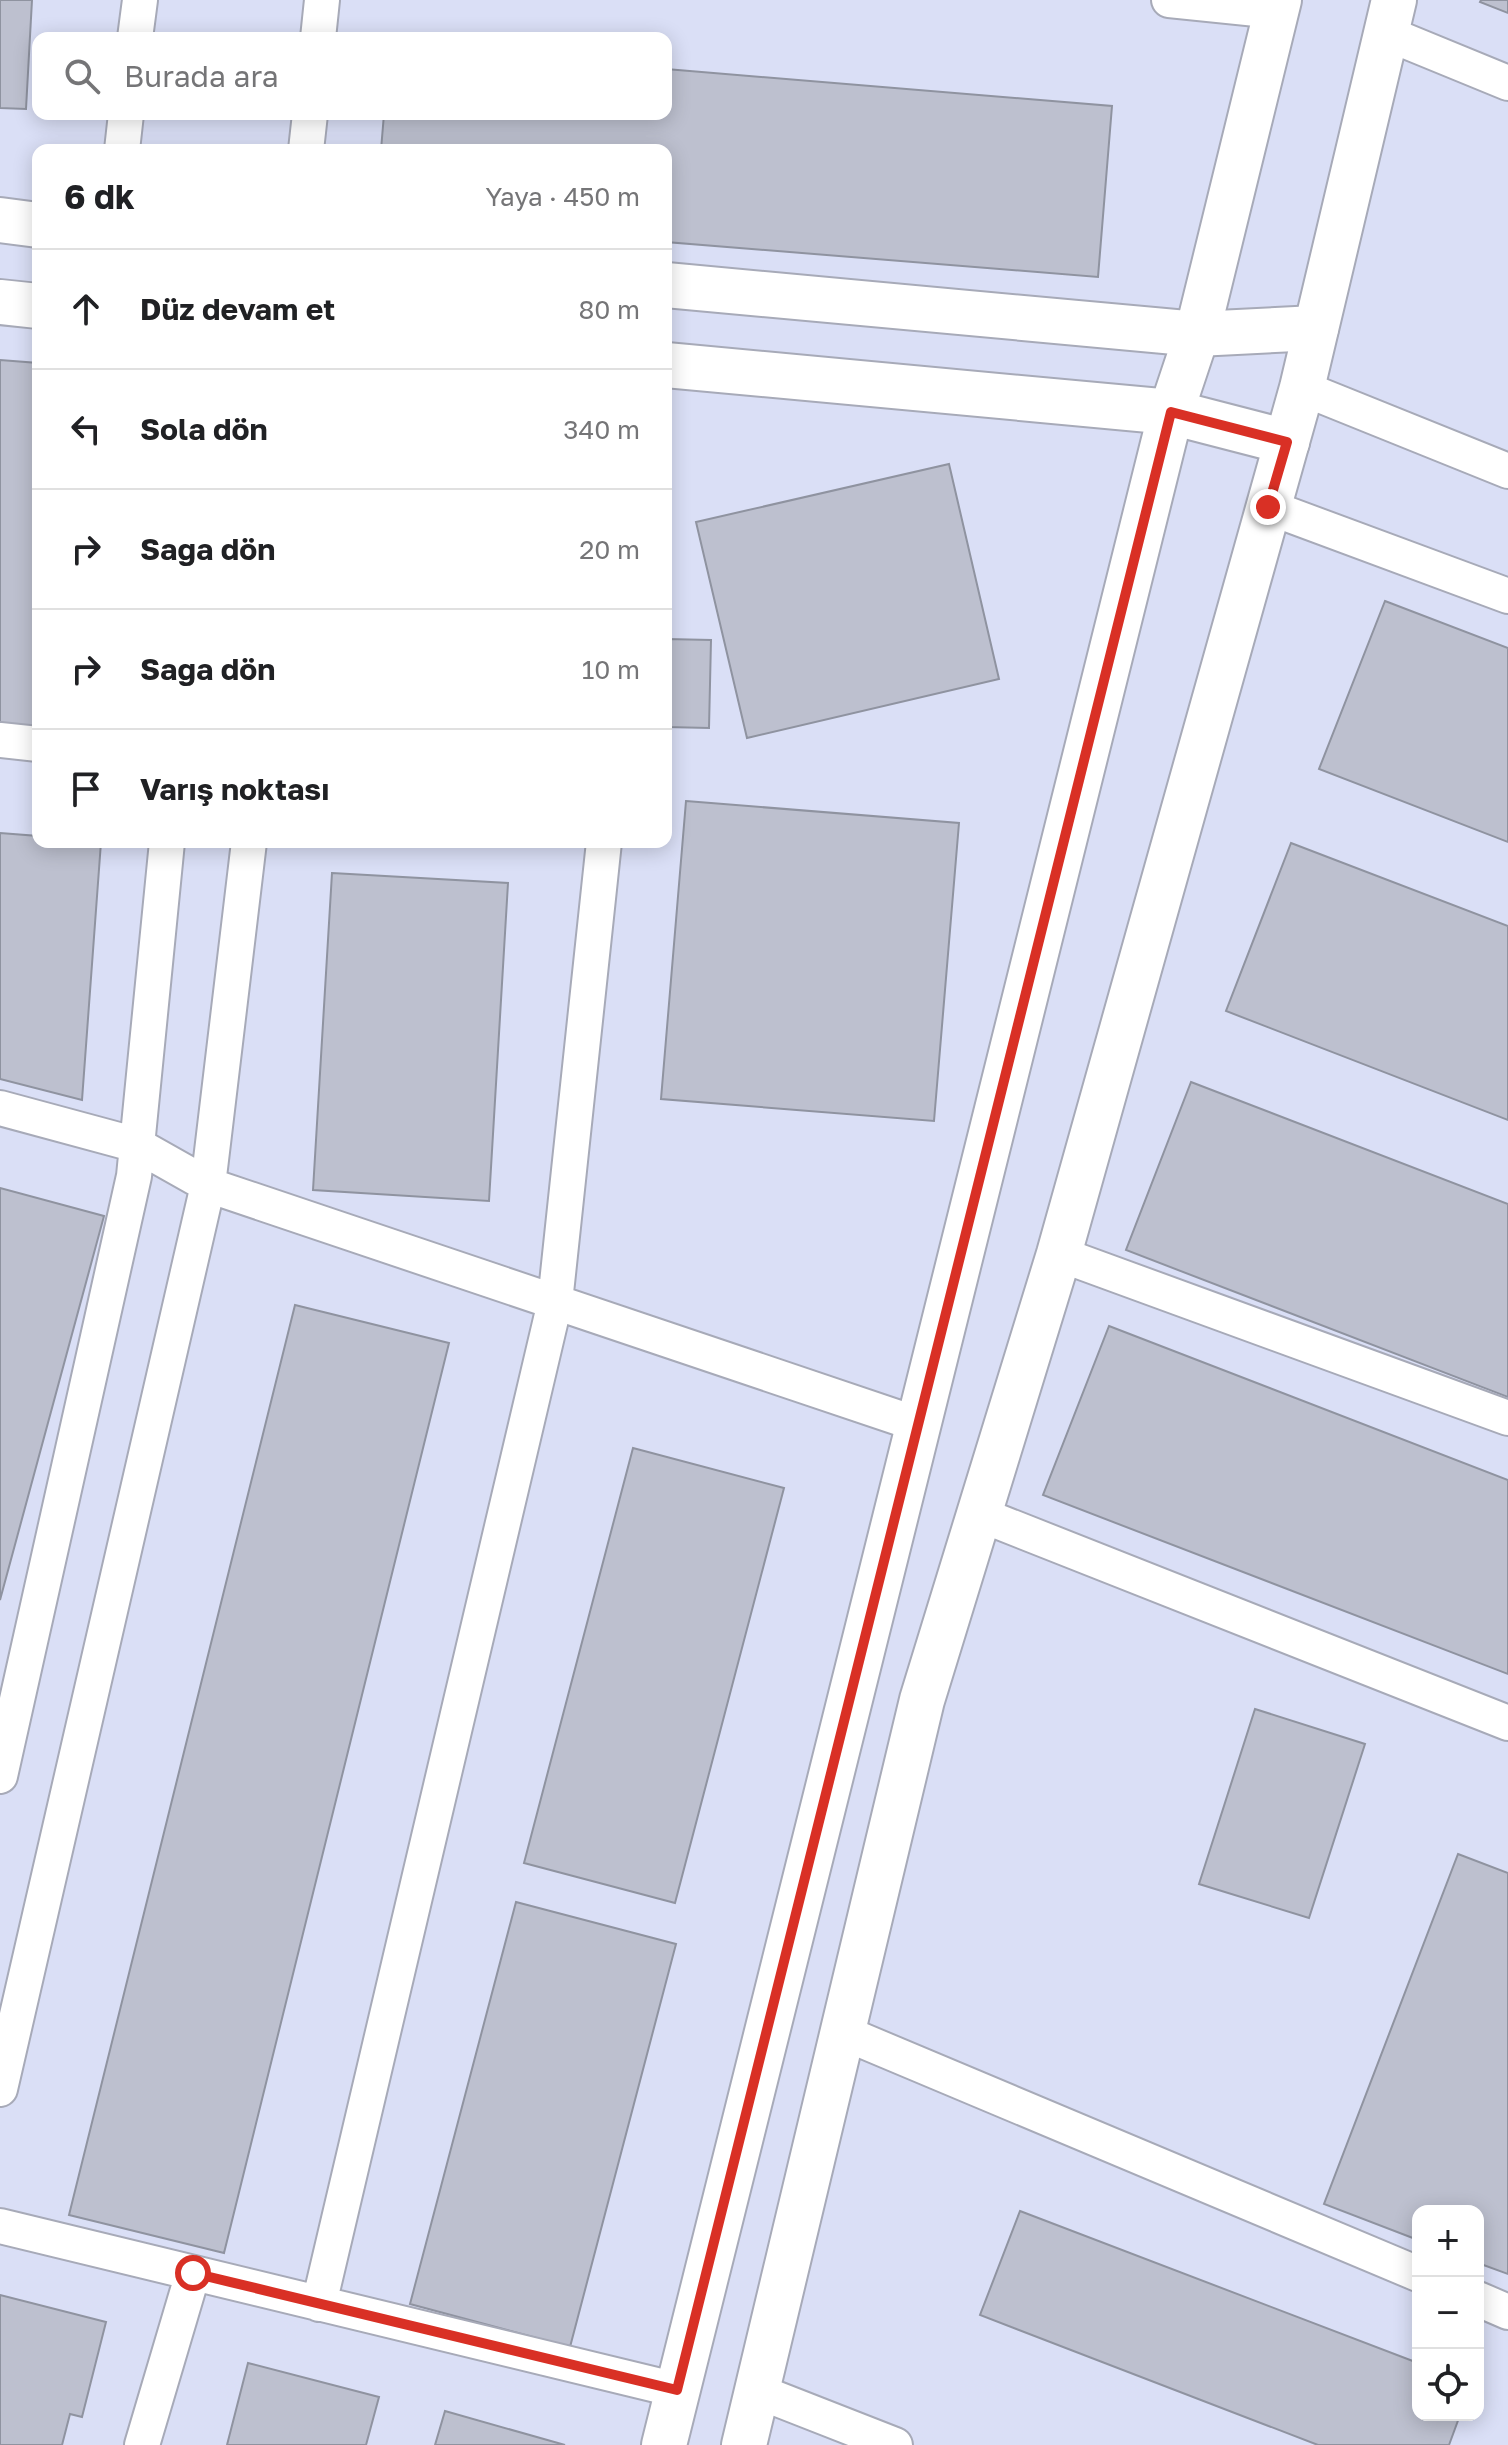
<!DOCTYPE html>
<html lang="tr">
<head>
<meta charset="utf-8">
<style>
	:root { --surface:#fff; --page:#f6f6f6; --text:#202124; --muted:#757577; --line:#e0e0e0 }
	body { margin:0; font-family:"Golos Text",sans-serif; background:var(--page); color:var(--text) }
	.controls { position:absolute; right:24px; bottom:24px; display:grid; overflow:hidden; border-radius:16px; box-shadow:0 4px 20px #0003 }
	.controls button { width:72px; height:72px; display:grid; place-items:center; padding:0; border:0; border-bottom:2px solid var(--line); background:var(--surface); color:var(--text); font:40px sans-serif }
	.stop { position:absolute; width:24px; height:24px; margin:-18px; border:6px solid #d93025; border-radius:50%; background:#fff }
	.stop.end { background:#d93025; border-color:#fff; box-shadow:0 2px 8px #0008 }
	.list { margin:0; padding:0; list-style:none }
	h2 { display:flex; justify-content:space-between; align-items:center; height:104px; margin:0; padding:0 32px; font-size:34px }
	h2 small { font-size:26px; font-weight:400; color:var(--muted) }
	.list li { display:grid; grid-template-columns:52px 1fr auto; gap:24px; align-items:center; box-sizing:border-box; height:120px; padding:0 32px; border-top:2px solid var(--line) }
	.list b { display:block; font-size:30px; white-space:nowrap }
	.list em { font-size:26px; font-style:normal; color:var(--muted) }
	.icon { flex:none; width:44px; height:44px; fill:none; stroke:currentColor; stroke-width:2; stroke-linecap:round; stroke-linejoin:round }
	.map { position:relative; flex:none; width:1508px; height:2445px; overflow:hidden }
	.search { position:absolute; background:var(--surface); box-shadow:0 4px 20px #0003; left:32px; top:32px; width:640px; height:88px; display:flex; align-items:center; gap:20px; box-sizing:border-box; padding:0 28px; border-radius:16px; color:var(--muted); font-size:30px }
	.panel { position:absolute; background:var(--surface); box-shadow:0 4px 20px #0003; left:32px; top:144px; width:640px; height:704px; border-radius:16px }
	.map>svg:first-child { display:block }
	.built { fill:#dadff6; fill-rule:evenodd }
	.building { fill:#bdc0cf; stroke:#8f93a0; stroke-width:2 }
	.lines { fill:none; stroke-linecap:round; stroke-linejoin:round }
	.minor-casing { stroke:#a7aab8; stroke-width:38 }
	.tertiary-casing { stroke:#a7aab8; stroke-width:48 }
	.secondary-casing { stroke:#a7aab8; stroke-width:48 }
	.minor { stroke:#fff; stroke-width:34 }
	.tertiary { stroke:#fff; stroke-width:44 }
	.secondary { stroke:#fff; stroke-width:44 }
	.route { stroke:#d93025; stroke-width:10 }
</style>
</head>
<body>
<div class="map">
<svg width="1508" height="2445" viewBox="0 0 1508 2445">
	<rect width="100%" height="100%" fill="#e4e7f6"/>
	<!-- built -->
	<path class="built" d="M0 0H1508V2445H0ZM38 38H666V114H38ZM38 150H666V842H38ZM1418 2211H1478V2415H1418Z"/>
	<!-- building -->
	<path class="building" d="M0 0H32L26 109 0 108Z
		M1481 0H1508V13L1480 2Z
		M666 69 1112 106 1098 277 666 242V150H381L384 114H666Z
		M0 360 38 363V731L0 727Z
		M949 464 999 679 747 738 696 522Z
		M1385 601 1508 648V842L1319 769Z
		M666 639 711 640 709 728 666 727Z
		M686 801 959 823 934 1121 661 1099Z
		M0 833 38 836V842H101L82 1100 0 1079Z
		M1291 843 1508 926V1120L1226 1011Z
		M332 873 508 883 489 1201 313 1190Z
		M1191 1082 1508 1204V1397L1126 1250Z
		M0 1188 104 1216 0 1600Z
		M295 1305 449 1343 224 2253 69 2215Z
		M1109 1326 1508 1480V1674L1043 1495Z
		M633 1448 784 1488 675 1903 524 1863Z
		M1255 1709 1365 1744 1309 1918 1199 1884Z
		M1458 1854 1508 1873V2274L1478 2263V2211H1418V2240L1324 2204Z
		M516 1902 676 1944 570 2347 410 2304Z
		M1020 2211 1418 2363V2415H1460L1449 2445H1318L980 2315Z
		M0 2295 106 2322 82 2417 70 2414 62 2445H0Z
		M248 2363 379 2397 366 2445H227Z
		M445 2411 565 2445H435Z"/>
	<g class="lines">
		<!-- minor casing -->
		<g class="minor-casing">
			<path id="minor" d="M1169 0 1276 11
				M1386 33 1508 83
				M135 38 140 0
				M318 38 322 0
				M122 150 126 114
				M306 150 310 114
				M1302 388 1508 471
				M1268 507 1508 596
				M0 740 38 744
				M0 1108 137 1145 208 1185 917 1424
				M1059 1254 1508 1418
				M979 1514 1508 1723
				M0 1776 134 1176 167 842
				M842 2032 1418 2274
				M0 2089 208 1185 249 842
				M0 2226 677 2390
				M1478 2299 1508 2312
				M319 2304 555 1302 604 842
				M757 2391 895 2445
				M142 2445 193 2273"/>
		</g>
		<!-- tertiary casing -->
		<g class="tertiary-casing">
			<path id="tertiary" d="M0 220 38 225
				M666 285 1197 334 1316 328
				M0 302 38 306
				M666 365 1171 412 1287 442"/>
		</g>
		<!-- secondary casing -->
		<g class="secondary-casing">
			<path id="secondary" d="M664 2445 1171 412 1197 334 1279 0
				M744 2445 922 1700 1059 1254 1302 388 1394 0"/>
		</g>
		<!-- minor -->
		<use href="#minor" class="minor"/>
		<!-- tertiary -->
		<use href="#tertiary" class="tertiary"/>
		<!-- secondary -->
		<use href="#secondary" class="secondary"/>
	</g>
	<g class="lines">
		<!-- route -->
		<path class="route" d="M193 2273 677 2390 1171 412 1287 442 1268 507"/>
	</g>
</svg>
<div class="controls">
<button>+</button>
<button>−</button>
<button><svg class="icon" aria-label="locate" viewBox="0 0 24 24"><circle cx="12" cy="12" r="6"/><path d="M12 2v4M12 18v4M2 12h4M18 12h4"/></svg></button>
</div>
<div class="stop" style="left:193px;top:2273px"></div>
<div class="stop end" style="left:1268px;top:507px"></div>
<div class="search"><svg class="icon" aria-label="search" viewBox="0 0 24 24"><circle cx="10" cy="10" r="6"/><path d="M15 15l6 6"/></svg>Burada ara</div>
<section class="panel">
<h2>6 dk<small>Yaya · 450 m</small></h2>
<ul class="list">
<li><svg class="icon" aria-label="ahead" viewBox="0 0 24 24"><path d="M12 20V5M6 11l6-6 6 6"/></svg><div><b>Düz devam et</b></div><em>80 m</em></li>
<li><svg class="icon" aria-label="left" viewBox="0 0 24 24"><path d="M17 20v-9H6M10 6l-5 5 5 5"/></svg><div><b>Sola dön</b></div><em>340 m</em></li>
<li><svg class="icon" aria-label="right" viewBox="0 0 24 24"><path d="M7 20v-9h11M14 6l5 5-5 5"/></svg><div><b>Sağa dön</b></div><em>20 m</em></li>
<li><svg class="icon" aria-label="right" viewBox="0 0 24 24"><path d="M7 20v-9h11M14 6l5 5-5 5"/></svg><div><b>Sağa dön</b></div><em>10 m</em></li>
<li><svg class="icon" aria-label="arrive" viewBox="0 0 24 24"><path d="M6 21V4h12l-3 4 3 4H6"/></svg><div><b>Varış noktası</b></div></li>
</ul>
</section>
</div>
</body>
</html>
